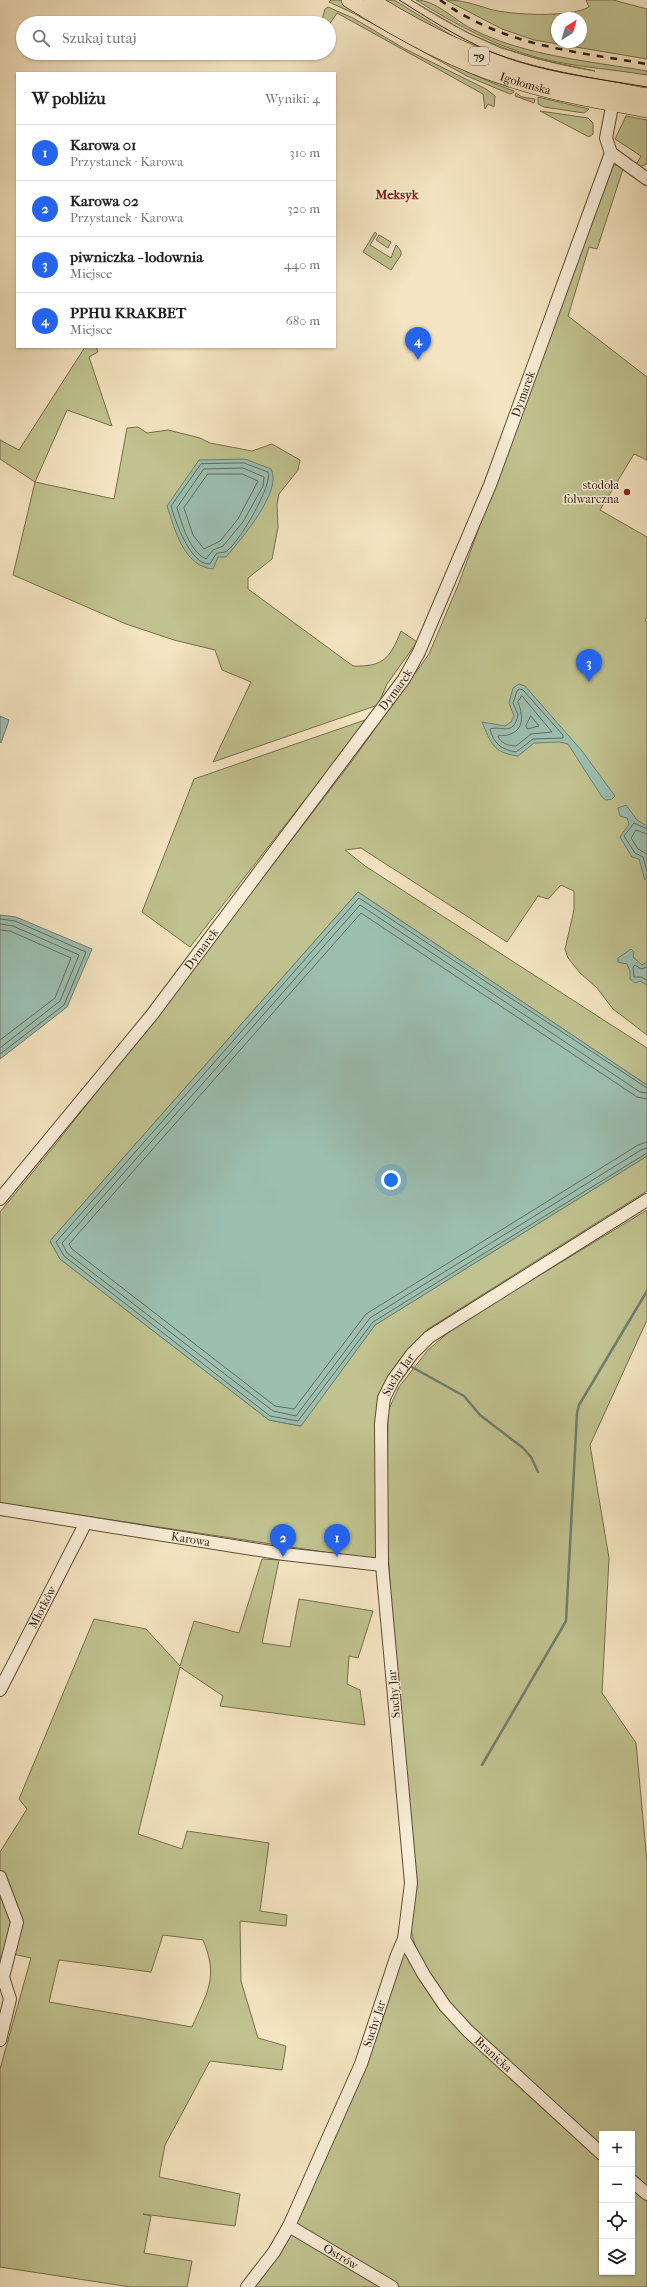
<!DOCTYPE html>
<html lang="pl">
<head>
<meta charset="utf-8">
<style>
	:root { --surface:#fff; --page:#f6f6f6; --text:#202124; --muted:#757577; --line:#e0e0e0; --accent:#2563eb }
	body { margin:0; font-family:"IM FELL French Canon",serif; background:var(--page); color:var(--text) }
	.controls { position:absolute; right:12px; bottom:12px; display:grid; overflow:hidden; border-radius:0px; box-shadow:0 1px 3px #0004 }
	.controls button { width:36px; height:36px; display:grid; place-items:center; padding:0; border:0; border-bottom:1px solid var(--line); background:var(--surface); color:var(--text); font:20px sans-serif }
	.compass { position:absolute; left:551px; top:12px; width:36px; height:36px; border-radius:50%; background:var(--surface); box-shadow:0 1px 3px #0004; rotate:37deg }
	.you { position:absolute; left:391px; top:1180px; width:14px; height:14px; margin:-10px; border:3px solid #fff; border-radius:50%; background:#1a73e8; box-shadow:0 0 0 6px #1a73e833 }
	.badge { display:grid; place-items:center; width:26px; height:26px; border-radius:50%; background:var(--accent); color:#fff; font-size:13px; font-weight:700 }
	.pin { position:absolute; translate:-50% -33px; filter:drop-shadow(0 1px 2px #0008) }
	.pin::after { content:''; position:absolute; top:21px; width:14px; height:12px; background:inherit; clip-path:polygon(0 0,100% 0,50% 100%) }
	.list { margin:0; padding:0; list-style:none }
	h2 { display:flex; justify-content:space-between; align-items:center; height:52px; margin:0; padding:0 16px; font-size:17px }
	h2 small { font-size:13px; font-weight:400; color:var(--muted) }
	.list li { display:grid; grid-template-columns:26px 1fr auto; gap:12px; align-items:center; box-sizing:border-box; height:56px; padding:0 16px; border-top:1px solid var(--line) }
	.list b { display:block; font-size:15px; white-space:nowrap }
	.list p { margin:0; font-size:13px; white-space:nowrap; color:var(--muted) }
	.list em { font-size:13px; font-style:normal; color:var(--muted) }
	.icon { flex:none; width:22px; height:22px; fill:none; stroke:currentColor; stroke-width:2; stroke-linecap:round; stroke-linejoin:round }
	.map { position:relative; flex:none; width:647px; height:2287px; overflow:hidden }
	.search { position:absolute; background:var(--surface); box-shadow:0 1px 3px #0004; left:16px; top:16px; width:320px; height:44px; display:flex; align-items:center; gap:10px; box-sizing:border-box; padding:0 14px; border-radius:22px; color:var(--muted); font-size:15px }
	.panel { position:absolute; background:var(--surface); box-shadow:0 1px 3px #0004; left:16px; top:72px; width:320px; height:276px; border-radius:0px }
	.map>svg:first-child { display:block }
	.green { fill:#c0c28f; stroke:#766e4c; fill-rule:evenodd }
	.water { fill:#9cbfb0; stroke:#6f7d6e }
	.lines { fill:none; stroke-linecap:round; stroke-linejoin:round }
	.shore { stroke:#646c5d; stroke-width:1 }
	.stream { stroke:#6f7d6e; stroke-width:2.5 }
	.minor-casing { stroke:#5e4c38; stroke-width:14 }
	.major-casing { stroke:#2c1a0a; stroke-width:16 }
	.minor { stroke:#f8edd7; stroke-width:12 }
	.major { stroke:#f4e4c1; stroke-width:15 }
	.tram { stroke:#2c1a0a; stroke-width:1 }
	.rail { stroke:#2c1a0a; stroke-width:2.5; stroke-dasharray:7 7; stroke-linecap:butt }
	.poi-dot { fill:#8f2418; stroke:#f8edd7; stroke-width:1.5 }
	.labels { text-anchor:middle; stroke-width:3; stroke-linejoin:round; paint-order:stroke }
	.shield { fill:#f8edd7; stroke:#695948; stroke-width:1 }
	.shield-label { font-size:11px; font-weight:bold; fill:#2c1a0a }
	.street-label { font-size:12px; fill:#2c1a0a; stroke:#f8edd7 }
	.poi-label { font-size:12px; fill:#2c1a0a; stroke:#f8edd7; text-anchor:end }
	.neighbourhood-label { font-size:13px; font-weight:bold; fill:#7a1f14; stroke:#f8edd7 }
</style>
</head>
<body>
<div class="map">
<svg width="647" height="2287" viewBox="0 0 647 2287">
	<rect width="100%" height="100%" fill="#f4e4c1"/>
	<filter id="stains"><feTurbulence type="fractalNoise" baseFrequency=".005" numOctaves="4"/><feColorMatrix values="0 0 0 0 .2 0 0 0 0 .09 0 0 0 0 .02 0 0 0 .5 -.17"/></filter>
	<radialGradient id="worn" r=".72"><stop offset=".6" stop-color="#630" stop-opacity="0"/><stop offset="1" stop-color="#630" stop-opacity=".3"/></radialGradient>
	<!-- green -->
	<path class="green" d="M331 0H339C395 34 452 69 514 91V92L510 94 467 76 355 14 329 2Z
		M381 0H394L471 47Z
		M411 0 468 33 501 48 538 59 595 71C519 58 476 41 411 0Z
		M416 0C436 0 454 20 472 29 525 56 589 61 647 71V75C611 69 575 67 539 58 495 46 455 24 416 0Z
		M446 0C461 0 474 4 489 9 511 15 570 18 589 7L586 0H613L647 9V59L534 40 502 29ZM557 18H581V42H557Z
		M328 7 353 18 405 49 486 89 495 96 494 107 488 104 485 109 483 94 337 13 329 25V23H321L325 9Z
		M516 93 522 97 535 99 534 103 515 96Z
		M538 97 589 109 588 110 584 113 544 107 538 104Z
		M540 111 588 118 593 123V134L589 137Z
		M626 116 647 120V164L639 167 633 163H637L641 156 615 139Z
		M612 165H617L623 169 597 249 589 247 568 316 647 377V460L634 454 600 510 647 537V617L645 621 647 622V1035L613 1009 597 988 580 973 568 958 565 949 574 910V891L561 885 548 899 538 896 507 942 361 848 345 850 365 866 647 1048V1085L358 892 50 1241 60 1259 269 1420 300 1426 375 1325 647 1156V1191L428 1329 401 1359 382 1390 377 1560 0 1503V1212L55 1145 181 984 349 765 429 654 459 583 588 227Z
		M375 232 377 234 370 245 391 258 396 245 401 251V255L391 270 363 252Z
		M379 235 391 242 388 248 376 240Z
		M85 347H96L98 352 89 357 112 426 67 410 35 482 114 499 127 428 138 427 147 433 168 430 200 438 210 443 252 451 272 444 300 460 298 470 279 494 277 505 278 527 272 559 248 578V589L353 666C384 667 390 658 401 631L417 642 387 684 378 705 213 762 251 682 222 670 215 650 174 640 126 624 13 575 35 482 0 459V440L19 450Z
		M368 719 190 947 142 912 194 779Z
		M647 1210V1320L590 1445 609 1558 602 1693 636 1743 647 1862V2186L632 2172V2134H602V2145C575 2122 549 2098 522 2075 476 2034 421 1989 410 1925L387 1532 388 1411 399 1387 428 1350 456 1326Z
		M262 1559 279 1560 262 1643 290 1647 299 1599 373 1611 358 1658 349 1656 347 1684 360 1690 365 1725 220 1706 223 1696 180 1667 138 1834 182 1849 187 1831 269 1843 260 1911 287 1915 286 1926 240 1921 241 1981 258 2038 286 2046 282 2070 210 2061 165 2145 159 2177 240 2194 235 2226 143 2214 151 2216 144 2253 192 2261 187 2287H131L0 2267V2069L31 1958 4 1952 0 1965V1852L27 1809 19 1799 94 1619 146 1629 180 1666 194 1621 239 1633ZM163 1935 203 1940C219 1978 207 1992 192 2027L49 2002 59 1960 151 1972Z
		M404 1951 409 1955 418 1975 602 2159V2272H632V2187L647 2200V2287H400L293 2223Z
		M291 2231 384 2287H251Z"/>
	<!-- water -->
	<path class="water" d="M245 459 271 469C283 491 241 539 226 557H218L213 569C183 566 175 529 167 506L199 460Z
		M519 684 525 686 582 751 615 796 612 799 606 800 602 797 568 744 560 742 534 743 518 756C493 753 491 743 482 722L505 726 511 722 514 716 509 703 513 688Z
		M0 716 9 720 1 743 0 742Z
		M626 805 637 820 647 826V877L645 880 639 859 632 857 620 837 629 824 627 818 620 816 618 808Z
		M358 892 647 1085V1156L375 1325 301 1426 269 1420 60 1259 50 1241Z
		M0 915 16 917 92 949 67 1007 0 1059Z
		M631 949 634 952 633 957 642 965 647 962V985L640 981 635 983 630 979V971L627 964 618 962V958Z"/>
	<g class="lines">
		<!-- shore -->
		<path class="shore" d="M244 463 268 472C274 483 237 547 225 552 222 553 219 552 216 554L210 564C191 566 175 521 171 506L201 464Z
			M204 469 243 468 264 477 263 486 243 522 223 546 213 550 206 559C189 551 182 524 177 508Z
			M208 474H242L258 481 238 519 220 541 204 549 193 535 184 508Z
			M520 689 523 690 563 735V738L533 739 516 752C502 750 493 743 490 729 502 725 513 737 518 715L513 703 517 691Z
			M522 696 552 732 531 734 516 746C509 746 500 743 498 736 501 735 504 736 508 735 525 730 523 715 518 702Z
			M531 716 539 726 527 729 526 726Z
			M647 829 634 823 624 836 635 853 643 857 647 871
			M647 834 636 830 631 838 638 849 647 854
			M0 919 15 921 86 952 64 1005 0 1054
			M0 924 13 926 79 955 60 1001 0 1048
			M0 930 10 931 71 958 55 998 0 1040
			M647 967 641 969 635 965 633 967 634 977H641L647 980
			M647 1088 359 898 56 1242 64 1256 270 1416 298 1421 373 1322 647 1153
			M647 1093 640 1092 360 905 62 1243 67 1253 273 1411 296 1416 370 1318 641 1150 647 1148
			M647 1099 637 1097 361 913 69 1244 72 1249 275 1406 294 1409 366 1314 638 1145 647 1142"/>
		<!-- stream -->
		<path class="stream" d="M410 1366 464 1396 480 1415 523 1448 531 1457 538 1472
			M482 1765 566 1621 577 1413 579 1405 647 1291"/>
		<!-- minor casing -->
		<g class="minor-casing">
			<g id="minor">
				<path d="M611 153 647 179"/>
				<path id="s1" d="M0 1199 151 1016 404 679 419 652 490 485 611 153 606 138 614 96"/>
				<path id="s2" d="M0 1509 284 1554 382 1565"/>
				<path id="s3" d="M0 1690 85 1524"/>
				<path d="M0 1877 17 1922 3 1977 10 1999 0 2040"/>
				<path id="s4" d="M404 1939 424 1975 445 2006 468 2031 602 2154"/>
				<path d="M632 2181 647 2194"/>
				<path id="s5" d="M289 2226 392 2287"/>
				<path id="s6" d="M247 2287 274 2252 289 2226 361 2064 397 1955 404 1939 411 1883 382 1565 381 1424 384 1398 393 1380 412 1354 429 1337 647 1200"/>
			</g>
		</g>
		<!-- major casing -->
		<g class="major-casing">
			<g id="major">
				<path id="s7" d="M349 0C403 34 458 64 519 82 561 95 604 102 647 110"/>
				<path d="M371 0C419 30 470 56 525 71 565 82 606 88 647 96"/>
			</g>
		</g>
		<!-- minor -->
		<use href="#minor" class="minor"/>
		<!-- major -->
		<use href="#major" class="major"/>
		<!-- tram -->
		<path class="tram" d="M399 0C428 18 457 37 489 51 539 72 594 78 647 87"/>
		<!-- rail -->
		<path class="rail" d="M440 0C504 46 572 51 647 64"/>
	</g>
	<!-- markers -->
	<circle class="poi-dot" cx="627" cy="492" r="4"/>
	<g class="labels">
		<!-- shield labels -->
		<rect class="shield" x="469" y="47" width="20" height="18" rx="3"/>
		<g class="shield-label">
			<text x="479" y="60">79</text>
		</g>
		<!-- street labels -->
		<g class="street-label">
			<text dy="4" stroke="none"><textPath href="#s7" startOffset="196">Igołomska</textPath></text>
			<text dy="4" stroke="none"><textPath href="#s1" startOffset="968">Dymarek</textPath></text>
			<text dy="4" stroke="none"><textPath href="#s1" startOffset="645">Dymarek</textPath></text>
			<text dy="4" stroke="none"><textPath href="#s1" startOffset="321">Dymarek</textPath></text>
			<text dy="4" stroke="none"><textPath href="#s6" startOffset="954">Suchy Jar</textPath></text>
			<text dy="4" stroke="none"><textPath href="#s2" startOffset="193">Karowa</textPath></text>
			<text dy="4" stroke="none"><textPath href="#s3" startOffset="93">Młotków</textPath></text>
			<text transform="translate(394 1694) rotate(-95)" y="4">Suchy Jar</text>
			<text dy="4" stroke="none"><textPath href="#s6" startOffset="294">Suchy Jar</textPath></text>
			<text dy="4" stroke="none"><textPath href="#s4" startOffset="147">Branicka</textPath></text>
			<text dy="4" stroke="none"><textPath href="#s5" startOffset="60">Ostrów</textPath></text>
		</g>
		<!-- poi labels -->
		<g class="poi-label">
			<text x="619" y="489">stodoła<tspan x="619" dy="14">folwarczna</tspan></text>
		</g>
		<!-- neighbourhood labels -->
		<g class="neighbourhood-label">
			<text x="397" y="199">Meksyk</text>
		</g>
	</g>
	<rect width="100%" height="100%" filter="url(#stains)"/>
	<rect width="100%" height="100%" fill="url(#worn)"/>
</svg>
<div class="controls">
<button>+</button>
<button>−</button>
<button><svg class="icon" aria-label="locate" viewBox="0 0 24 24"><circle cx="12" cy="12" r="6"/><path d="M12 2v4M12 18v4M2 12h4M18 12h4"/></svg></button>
<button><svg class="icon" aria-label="layers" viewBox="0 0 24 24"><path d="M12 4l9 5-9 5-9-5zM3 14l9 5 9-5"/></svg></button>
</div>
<svg class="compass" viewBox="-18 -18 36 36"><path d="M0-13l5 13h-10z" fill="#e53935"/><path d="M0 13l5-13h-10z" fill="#757577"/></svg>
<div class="you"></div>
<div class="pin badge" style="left:337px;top:1557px">1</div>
<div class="pin badge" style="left:283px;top:1557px">2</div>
<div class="pin badge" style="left:589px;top:682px">3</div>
<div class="pin badge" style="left:418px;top:360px">4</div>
<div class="search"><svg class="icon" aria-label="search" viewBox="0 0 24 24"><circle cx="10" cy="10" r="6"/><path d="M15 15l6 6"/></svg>Szukaj tutaj</div>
<section class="panel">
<h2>W pobliżu<small>Wyniki: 4</small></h2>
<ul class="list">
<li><span class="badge">1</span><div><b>Karowa 01</b><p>Przystanek · Karowa</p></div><em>310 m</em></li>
<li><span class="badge">2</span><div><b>Karowa 02</b><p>Przystanek · Karowa</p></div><em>320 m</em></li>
<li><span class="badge">3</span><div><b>piwniczka - lodownia</b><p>Miejsce</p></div><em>440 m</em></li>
<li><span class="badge">4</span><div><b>PPHU KRAKBET</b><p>Miejsce</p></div><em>680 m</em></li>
</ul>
</section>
</div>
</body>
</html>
